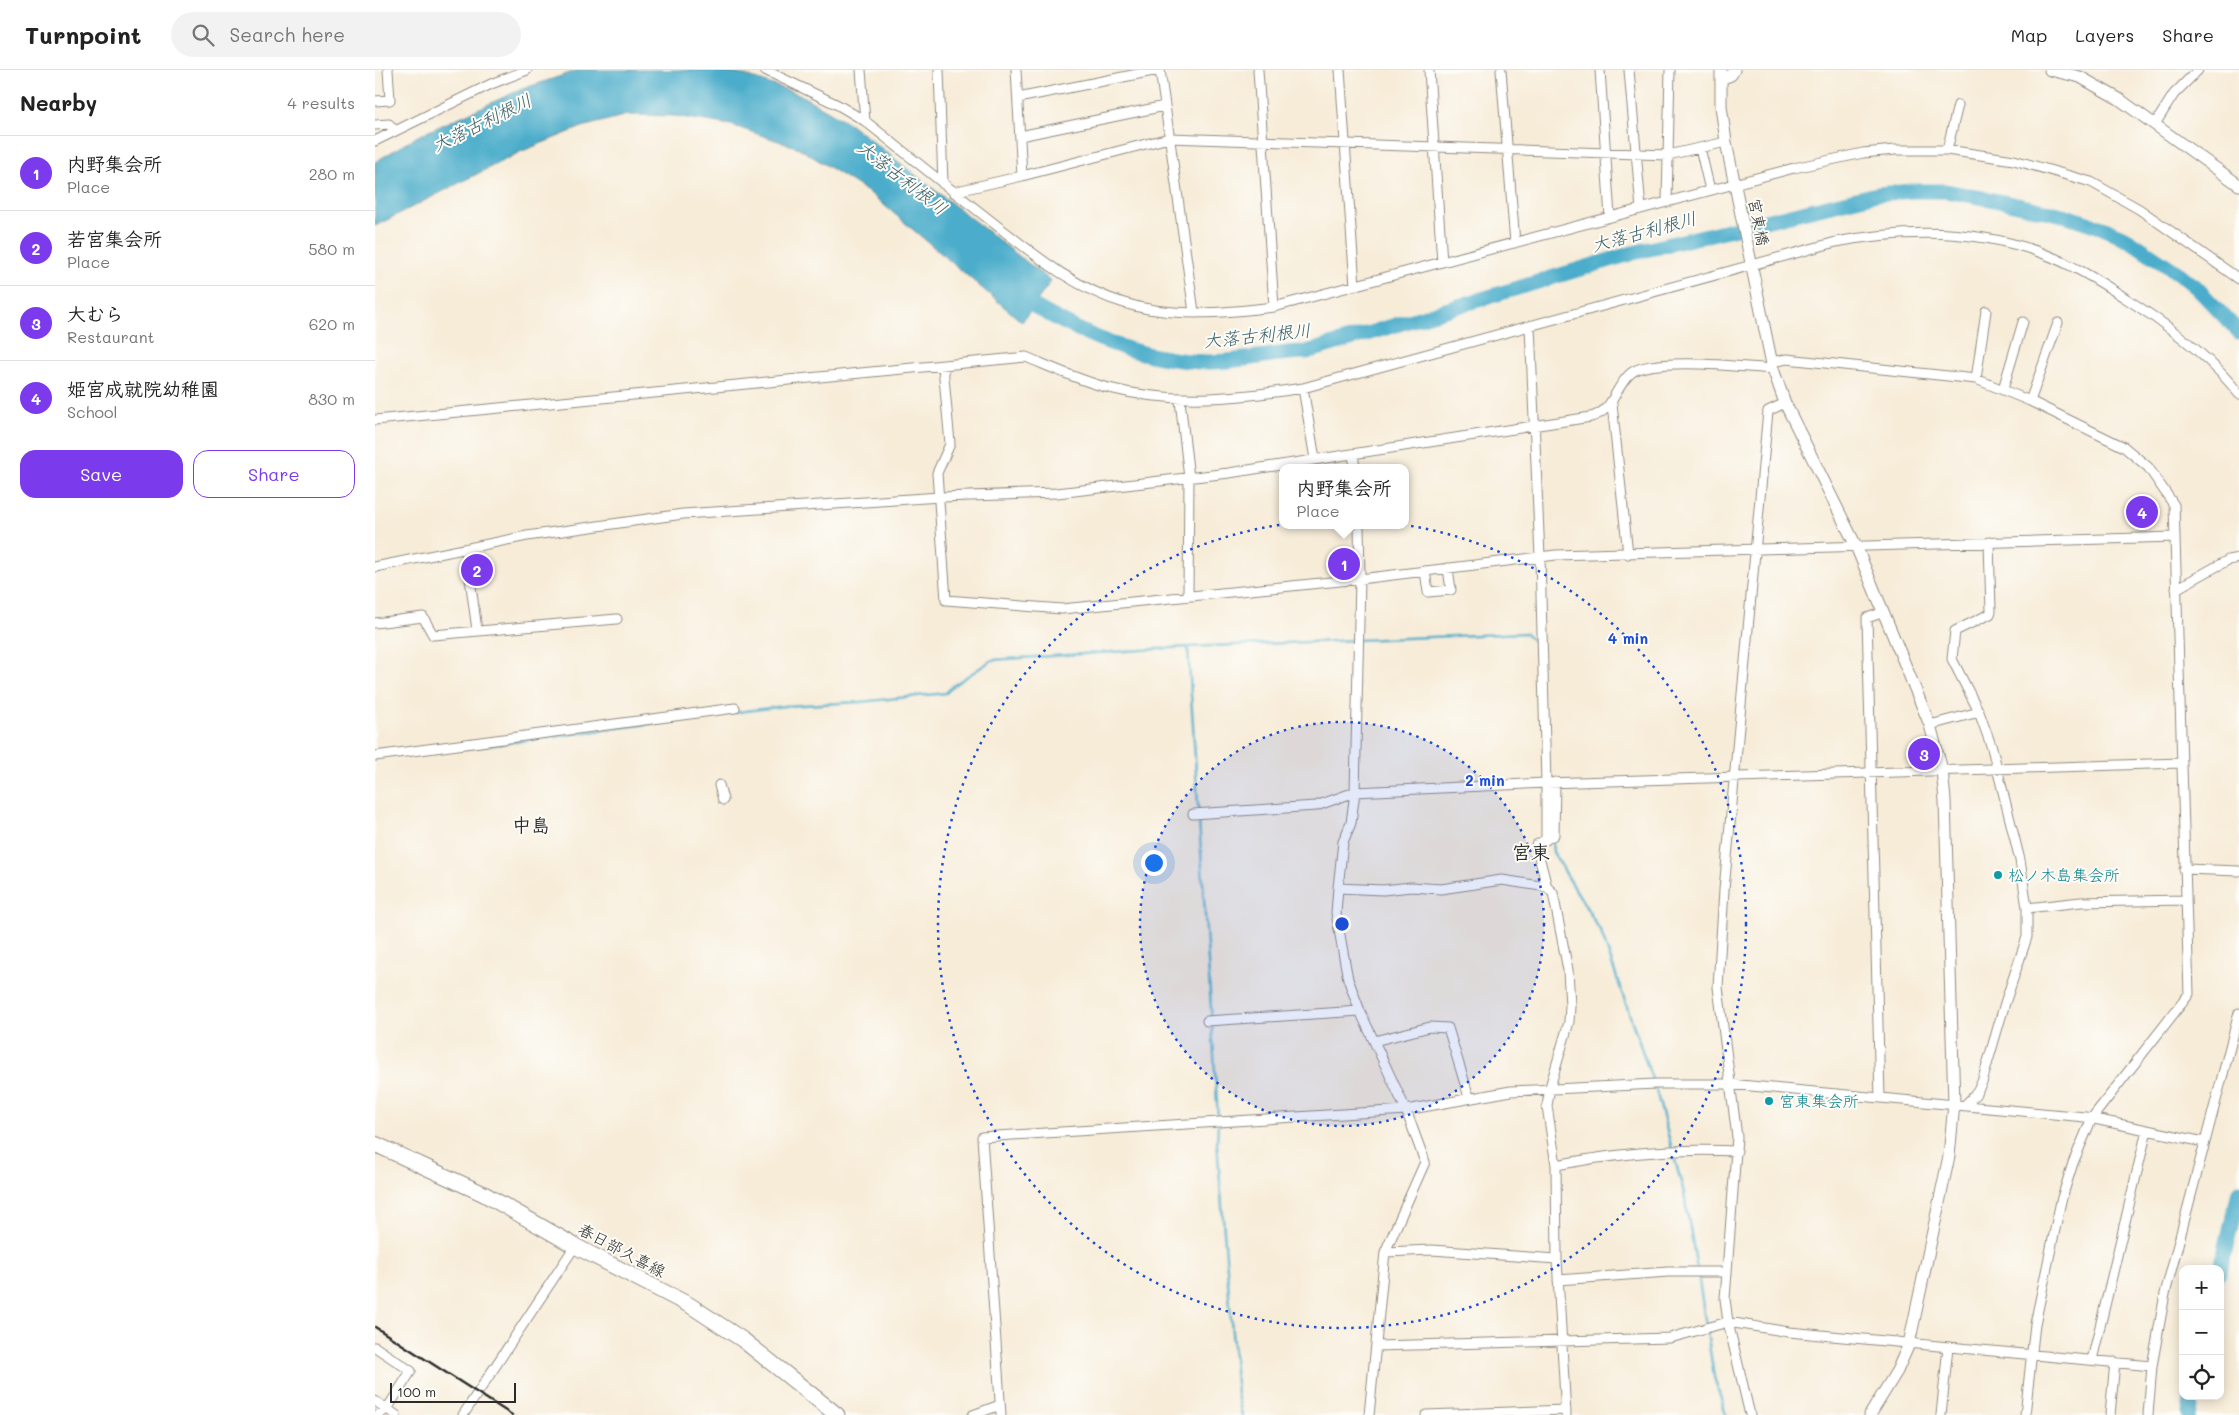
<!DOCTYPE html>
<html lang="en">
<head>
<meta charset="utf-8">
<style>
	:root { --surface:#fff; --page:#f2f2f2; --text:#222; --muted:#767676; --line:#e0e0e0; --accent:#7c3aed }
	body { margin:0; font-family:Mali,"Klee One",sans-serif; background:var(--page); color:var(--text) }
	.controls { position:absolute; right:15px; bottom:15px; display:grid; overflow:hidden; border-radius:10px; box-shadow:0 2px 12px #0003 }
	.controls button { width:45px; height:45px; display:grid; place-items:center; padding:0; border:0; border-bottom:1px solid var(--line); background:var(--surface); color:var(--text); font:25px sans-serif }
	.scale { position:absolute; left:15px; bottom:12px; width:126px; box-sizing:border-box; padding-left:5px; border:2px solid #2b2b2b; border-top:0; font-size:14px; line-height:18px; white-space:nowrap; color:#2b2b2b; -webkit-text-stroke:4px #fdfcf7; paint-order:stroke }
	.you { position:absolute; left:778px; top:792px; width:18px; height:18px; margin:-12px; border:4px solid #fff; border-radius:50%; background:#1a73e8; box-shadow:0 0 0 8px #1a73e833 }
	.badge { display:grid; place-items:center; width:32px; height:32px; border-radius:50%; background:var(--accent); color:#fff; font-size:16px; font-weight:700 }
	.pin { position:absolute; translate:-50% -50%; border:2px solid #fff; box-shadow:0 1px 5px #0006 }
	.popup { position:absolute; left:904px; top:394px; width:130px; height:65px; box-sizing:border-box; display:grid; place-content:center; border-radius:10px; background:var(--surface); filter:drop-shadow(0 1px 4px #0005); font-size:16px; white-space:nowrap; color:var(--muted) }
	.popup b { font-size:19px; color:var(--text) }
	.popup::after { content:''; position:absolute; left:50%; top:100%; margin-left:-10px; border:10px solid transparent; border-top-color:var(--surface) }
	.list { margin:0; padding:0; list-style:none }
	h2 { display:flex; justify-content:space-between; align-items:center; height:65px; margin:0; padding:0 20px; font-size:21px }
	h2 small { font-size:16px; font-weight:400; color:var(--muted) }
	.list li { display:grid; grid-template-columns:32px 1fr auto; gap:15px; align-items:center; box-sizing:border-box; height:75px; padding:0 20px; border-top:1px solid var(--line) }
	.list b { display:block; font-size:19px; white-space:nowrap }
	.list p { margin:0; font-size:16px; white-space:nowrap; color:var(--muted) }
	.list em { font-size:16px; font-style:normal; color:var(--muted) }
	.actions { display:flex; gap:10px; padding:15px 20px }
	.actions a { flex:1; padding:11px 0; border:1px solid var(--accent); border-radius:15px; text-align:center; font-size:18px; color:var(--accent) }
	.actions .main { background:var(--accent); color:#fff }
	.icon { flex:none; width:28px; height:28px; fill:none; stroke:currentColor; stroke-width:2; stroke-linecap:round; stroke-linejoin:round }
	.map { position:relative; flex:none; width:1864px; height:1345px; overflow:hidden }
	header { display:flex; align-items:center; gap:30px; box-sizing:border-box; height:70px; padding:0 25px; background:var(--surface); border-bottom:1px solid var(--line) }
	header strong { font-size:24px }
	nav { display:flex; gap:28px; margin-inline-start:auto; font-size:18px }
	.search { width:350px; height:45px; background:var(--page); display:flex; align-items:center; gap:12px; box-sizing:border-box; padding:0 18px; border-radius:28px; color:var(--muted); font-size:19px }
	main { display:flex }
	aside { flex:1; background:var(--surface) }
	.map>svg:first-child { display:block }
	.water { fill:#4cadcb; stroke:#3c6c7b }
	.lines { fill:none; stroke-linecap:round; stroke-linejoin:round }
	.stream { stroke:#4cadcb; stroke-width:2.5 }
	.river { stroke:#4cadcb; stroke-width:15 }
	.minor-casing { stroke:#918c82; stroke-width:11 }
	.tertiary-casing { stroke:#918c82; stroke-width:13 }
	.primary-casing { stroke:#918c82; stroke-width:17 }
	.minor { stroke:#fff; stroke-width:9 }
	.tertiary { stroke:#fff; stroke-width:11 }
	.primary { stroke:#fff; stroke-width:15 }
	.rail { stroke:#2b2b2b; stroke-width:2.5 }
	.ring { fill:none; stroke:#1d4ed8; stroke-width:2.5; stroke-dasharray:2.5 5 }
	.culture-dot { fill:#0f9aa8; stroke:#fdfcf7; stroke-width:2 }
	.labels { text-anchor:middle; stroke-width:4; stroke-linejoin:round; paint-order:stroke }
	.street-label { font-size:16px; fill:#2b2b2b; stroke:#fdfcf7 }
	.culture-label { font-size:16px; fill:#0d838f; stroke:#fdfcf7; text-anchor:start }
	.water-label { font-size:18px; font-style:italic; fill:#385f6b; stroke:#fdfcf7 }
	.quarter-label { font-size:19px; font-weight:bold; fill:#2b2b2b; stroke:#fdfcf7 }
	.centre { fill:#1d4ed8; stroke:#fdfcf7; stroke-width:2.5 }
	.ring-label { font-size:15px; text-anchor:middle; font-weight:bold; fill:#1d4ed8; stroke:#fdfcf7; stroke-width:4; stroke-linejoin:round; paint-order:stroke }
</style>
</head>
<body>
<header>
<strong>Turnpoint</strong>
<div class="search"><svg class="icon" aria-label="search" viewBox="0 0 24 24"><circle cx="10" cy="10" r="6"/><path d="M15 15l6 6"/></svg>Search here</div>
<nav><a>Map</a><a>Layers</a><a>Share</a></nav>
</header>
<main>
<aside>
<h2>Nearby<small>4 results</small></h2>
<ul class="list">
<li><span class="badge">1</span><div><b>内野集会所</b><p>Place</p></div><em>280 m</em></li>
<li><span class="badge">2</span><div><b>若宮集会所</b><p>Place</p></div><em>580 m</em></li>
<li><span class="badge">3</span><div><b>大むら</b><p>Restaurant</p></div><em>620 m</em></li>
<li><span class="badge">4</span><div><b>姫宮成就院幼稚園</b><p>School</p></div><em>830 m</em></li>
</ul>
<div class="actions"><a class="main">Save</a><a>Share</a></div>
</aside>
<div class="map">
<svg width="1864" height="1345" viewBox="0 0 1864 1345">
	<rect width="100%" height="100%" fill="#fdfcf7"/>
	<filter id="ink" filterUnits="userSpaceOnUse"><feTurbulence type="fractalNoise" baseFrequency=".02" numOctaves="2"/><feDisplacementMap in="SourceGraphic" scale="10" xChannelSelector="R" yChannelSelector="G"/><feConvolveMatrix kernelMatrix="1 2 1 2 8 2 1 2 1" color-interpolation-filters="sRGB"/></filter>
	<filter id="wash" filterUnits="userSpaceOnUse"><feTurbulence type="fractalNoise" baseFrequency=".0096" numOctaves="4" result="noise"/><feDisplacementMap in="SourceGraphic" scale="20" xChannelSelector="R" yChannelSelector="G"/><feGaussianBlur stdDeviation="1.12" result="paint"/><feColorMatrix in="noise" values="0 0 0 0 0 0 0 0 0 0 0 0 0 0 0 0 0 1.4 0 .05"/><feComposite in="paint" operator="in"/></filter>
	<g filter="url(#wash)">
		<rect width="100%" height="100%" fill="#f7ecd8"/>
		<!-- water -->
		<path class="water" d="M204 0H334L369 5 424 24 474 53 676 211 647 252 496 124 424 78 356 55 300 46 252 45 207 57 145 82 0 156V92L43 66 147 19Z"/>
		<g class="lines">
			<!-- stream -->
			<path class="stream" d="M813 577 843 1049
				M84 679 409 636 485 632 571 623 579 615 617 590 813 577 1151 563 1160 573 1165 630
				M1177 770 1178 782 1226 862 1278 1012
				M1280 1017 1309 1123 1322 1199
				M843 1055 842 1073 862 1325 867 1345
				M1323 1204 1331 1256
				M1332 1261 1339 1307 1351 1345"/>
			<!-- river -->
			<path class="river" d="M642 226C701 262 762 291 834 292 867 292 899 282 932 282L1258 183 1502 124 1537 121H1571L1634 133 1692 146 1728 158 1754 170 1806 205 1823 219 1864 262
				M1845 1202 1864 1121
				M1814 1345 1816 1326"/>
		</g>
	</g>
	<g filter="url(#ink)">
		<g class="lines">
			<!-- minor casing -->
			<g class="minor-casing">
				<path id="minor" d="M390 0 463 35 490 51C533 85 576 120 620 154 660 185 699 218 749 233 796 248 851 243 899 237L1419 98 1488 83 1520 80H1572L1639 90 1716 112 1764 139 1864 209
					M486 0 490 51
					M564 0 568 114
					M641 0 647 106 794 68 1293 85 1351 72
					M785 0 819 242
					M883 0 899 237
					M965 0 980 216
					M1054 0 1067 192
					M1126 0 1140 173
					M1225 0 1235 147
					M1254 0 1266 139
					M643 28 783 0
					M0 31 15 30 13 0
					M1780 54 1799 24 1823 0
					M0 55 14 54 20 61
					M645 66 790 36
					M0 71 116 14 152 0
					M1325 78 1335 120
					M1572 80 1583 35
					M578 122 647 106
					M1292 132 1295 0
					M1155 256 1165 487 1171 713V770
					M1396 292 1412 289 1601 309 1655 331 1749 377 1773 397 1799 435 1814 924 1717 1048 1698 1093 1686 1131 1660 1254 1650 1345
					M568 296 575 374 562 403 571 530 687 539 985 509 1181 485 1800 467
					M1601 309 1611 241
					M928 318 940 389
					M1628 319 1648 252
					M805 330 814 408 813 526
					M1655 331 1683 253
					M1237 334 1253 484
					M0 350 651 287C678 298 706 311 734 318 799 335 863 328 928 318L1461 172C1542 157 1625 158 1700 198 1722 209 1741 222 1761 235 1798 259 1837 289 1864 324
					M978 384 980 398
					M984 455 985 509 980 722 976 753 968 772 963 818 961 843 968 882 973 909 985 941 1031 1040 1050 1092 1010 1182 994 1345
					M91 479 102 560
					M0 497 152 466 308 444 565 427 682 423 854 403 1216 347C1240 340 1239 317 1256 303 1276 286 1370 297 1398 299
					M1050 501 1053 522 1076 520 1073 498
					M1801 519 1853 490 1864 488
					M0 553 48 547 58 565 242 549
					M1555 655 1604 642
					M0 686 360 638
					M1180 712 1179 765 1161 775 1172 817 1178 823 1193 900 1195 936 1194 952 1175 1017 1172 1036 1181 1095 1182 1189 1191 1345
					M344 715 348 730
					M818 744 941 736 980 722 1171 713 1806 693
					M1809 799 1864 801
					M963 818 1008 820 1036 817 1066 819 1127 810 1172 817
					M1652 838 1706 832 1810 830
					M832 951 985 941
					M999 971 1055 957 1073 958 1094 1027
					M1505 1028 1492 548 1509 542
					M1590 1035 1600 1025 1607 1012 1630 933 1652 867V838L1645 790 1617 678 1604 642 1577 589 1580 561 1615 544 1616 541 1614 472
					M1181 1095C1241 1083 1301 1078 1362 1081
					M1010 1182 1057 1180 1182 1189
					M1183 1210 1293 1202H1352
					M1001 1276 1295 1268 1353 1252 1414 1262 1777 1296
					M0 1277 36 1301 12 1339 3 1345
					M1717 1290 1772 1060
					M0 1331 21 1345
					M88 1345 200 1176
					M598 1345 625 1335
					M626 1345 607 1067 1031 1040 1136 1021 1281 1014H1354L1710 1047 1829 1072
					M1051 1345 1191 1340
					M1375 1345 1353 1252 1350 1229 1362 1067 1343 917 1349 820 1393 341 1410 333
					M1566 1345 1573 1277
					M1735 1345 1740 1292
					M1773 1345 1777 1296 1790 1224 1864 943"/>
			</g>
			<!-- tertiary casing -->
			<g class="tertiary-casing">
				<path id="tertiary" d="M1346 0V36L1351 72 1398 299 1410 333 1481 476 1555 655 1567 700 1570 730 1579 1034 1574 1086 1534 1274 1522 1301 1495 1345
					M1675 0 1705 7 1744 29 1864 115
					M1346 9 1356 5 1359 0"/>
			</g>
			<!-- primary casing -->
			<g class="primary-casing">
				<path id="primary" d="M0 1074 109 1124 200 1176 316 1236 368 1270 462 1345"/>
			</g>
			<!-- minor -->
			<use href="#minor" class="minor"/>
			<!-- tertiary -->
			<use href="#tertiary" class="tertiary"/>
			<!-- primary -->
			<use href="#primary" class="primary"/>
			<!-- rail -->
			<path class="rail" d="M0 1257 137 1345"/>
		</g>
	</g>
	<!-- distance rings -->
	<circle cx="967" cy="854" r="202" fill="#1d4ed8" fill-opacity=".12"/>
	<g class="ring">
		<circle cx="967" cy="854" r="202"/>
		<circle cx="967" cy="854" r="404"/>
	</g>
	<!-- markers -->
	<g class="culture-dot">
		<circle cx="1623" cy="805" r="5"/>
		<circle cx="1394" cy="1031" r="5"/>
	</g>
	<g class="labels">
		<!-- street labels -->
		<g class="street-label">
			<text transform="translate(1384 152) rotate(79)" y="6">宮東橋</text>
			<text transform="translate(247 1180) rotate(28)" y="6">春日部久喜線</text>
		</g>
		<!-- culture labels -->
		<g class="culture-label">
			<text x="1633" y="811">松ノ木島集会所</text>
			<text x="1404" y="1037">宮東集会所</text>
		</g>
		<!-- water labels -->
		<g class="water-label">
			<text transform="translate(107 53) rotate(-26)" y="6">大落古利根川</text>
			<text transform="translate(527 108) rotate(38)" y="6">大落古利根川</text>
			<text transform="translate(1269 162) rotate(-15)" y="6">大落古利根川</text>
			<text transform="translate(882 266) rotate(-6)" y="6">大落古利根川</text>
		</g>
		<!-- quarter labels -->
		<g class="quarter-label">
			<text x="156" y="762">中島</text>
			<text x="1156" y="789">宮東</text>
		</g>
	</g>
	<circle cx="967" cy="854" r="8" class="centre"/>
	<g class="ring-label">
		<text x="1253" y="574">4 min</text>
		<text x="1110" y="716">2 min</text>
	</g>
</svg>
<div class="controls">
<button>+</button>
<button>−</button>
<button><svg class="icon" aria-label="locate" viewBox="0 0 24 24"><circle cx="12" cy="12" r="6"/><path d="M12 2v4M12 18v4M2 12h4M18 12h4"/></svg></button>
</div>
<div class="scale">100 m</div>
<div class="you"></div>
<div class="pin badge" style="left:969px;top:494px">1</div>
<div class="popup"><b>内野集会所</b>Place</div>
<div class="pin badge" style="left:102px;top:500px">2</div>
<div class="pin badge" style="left:1549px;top:684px">3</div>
<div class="pin badge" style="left:1767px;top:442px">4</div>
</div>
</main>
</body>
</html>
